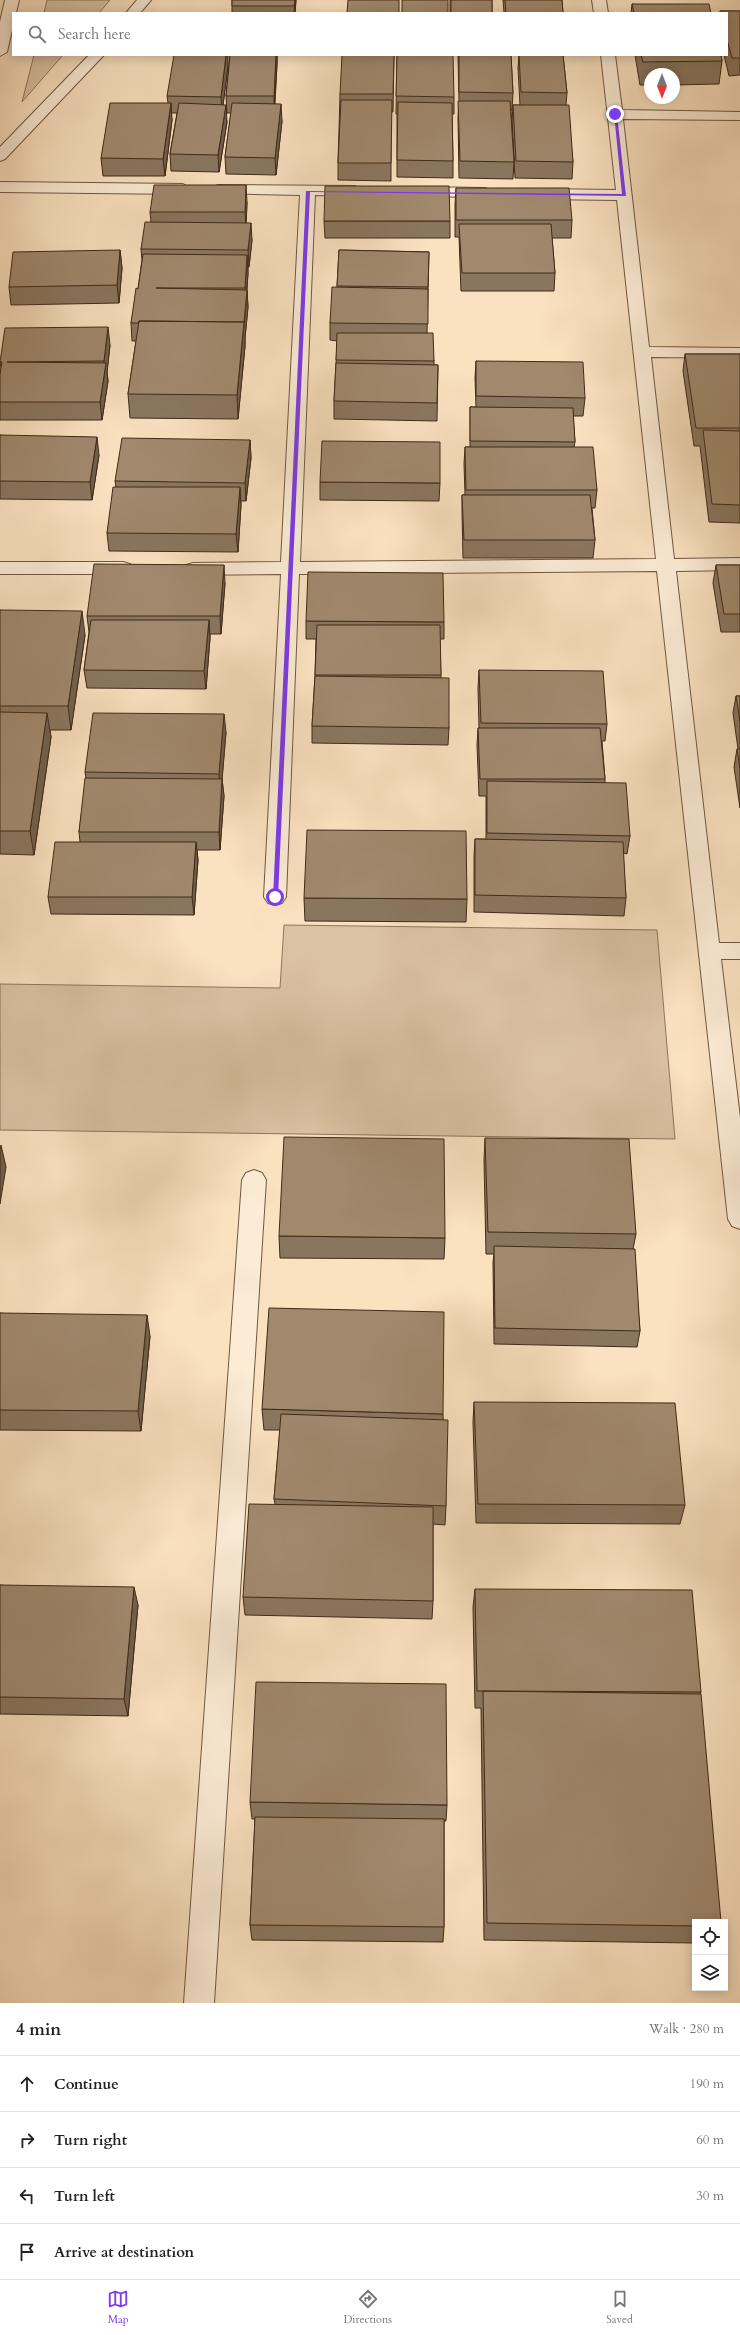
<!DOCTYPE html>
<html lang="en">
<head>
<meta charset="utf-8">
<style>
	:root { --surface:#fff; --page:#f6f6f6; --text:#222; --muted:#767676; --line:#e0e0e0; --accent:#7c3aed }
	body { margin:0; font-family:Cardo,serif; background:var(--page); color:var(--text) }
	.controls { position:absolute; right:12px; bottom:12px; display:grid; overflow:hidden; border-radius:0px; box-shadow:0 2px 10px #0003 }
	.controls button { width:36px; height:36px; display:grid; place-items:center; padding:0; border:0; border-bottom:1px solid var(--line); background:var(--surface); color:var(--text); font:20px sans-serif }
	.compass { position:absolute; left:644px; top:68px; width:36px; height:36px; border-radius:50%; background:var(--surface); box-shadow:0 2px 10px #0003; rotate:180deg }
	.stop { position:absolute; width:12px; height:12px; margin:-9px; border:3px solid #7c3aed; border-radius:50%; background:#fff }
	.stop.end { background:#7c3aed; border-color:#fff; box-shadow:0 1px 4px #0008 }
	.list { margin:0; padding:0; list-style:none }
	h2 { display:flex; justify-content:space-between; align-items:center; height:52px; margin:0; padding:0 16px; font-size:17px }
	h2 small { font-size:13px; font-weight:400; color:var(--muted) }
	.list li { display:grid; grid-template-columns:26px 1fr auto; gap:12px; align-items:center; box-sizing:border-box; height:56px; padding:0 16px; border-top:1px solid var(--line) }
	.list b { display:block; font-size:15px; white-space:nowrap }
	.list em { font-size:13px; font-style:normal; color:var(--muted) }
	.icon { flex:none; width:22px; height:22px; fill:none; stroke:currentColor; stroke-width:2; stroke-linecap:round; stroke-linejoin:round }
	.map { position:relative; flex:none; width:740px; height:2003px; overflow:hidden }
	.search { position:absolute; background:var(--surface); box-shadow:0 2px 10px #0003; left:12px; right:12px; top:12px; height:44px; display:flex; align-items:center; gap:10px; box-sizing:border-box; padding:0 14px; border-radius:0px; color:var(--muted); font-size:15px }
	.sheet { height:276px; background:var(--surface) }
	nav { display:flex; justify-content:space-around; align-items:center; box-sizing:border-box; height:56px; border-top:1px solid var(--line); background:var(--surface); font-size:11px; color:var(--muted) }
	nav a { display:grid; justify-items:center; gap:2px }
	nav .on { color:var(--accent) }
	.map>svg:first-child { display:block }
	.green { fill:#dbc2a3; stroke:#8e765c }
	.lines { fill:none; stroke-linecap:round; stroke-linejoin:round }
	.minor-casing { stroke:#6f5840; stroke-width:2 }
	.minor { fill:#fcecd6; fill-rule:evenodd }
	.wall { fill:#8a765f; stroke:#412a16 }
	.shaded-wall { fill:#71604d; stroke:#412a16 }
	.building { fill:#a1896e; stroke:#412a16 }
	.route { fill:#7c3aed }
</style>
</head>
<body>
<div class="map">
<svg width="740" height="2003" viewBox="0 0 740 2003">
	<rect width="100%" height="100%" fill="#fae1c0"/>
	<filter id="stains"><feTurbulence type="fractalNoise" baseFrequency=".005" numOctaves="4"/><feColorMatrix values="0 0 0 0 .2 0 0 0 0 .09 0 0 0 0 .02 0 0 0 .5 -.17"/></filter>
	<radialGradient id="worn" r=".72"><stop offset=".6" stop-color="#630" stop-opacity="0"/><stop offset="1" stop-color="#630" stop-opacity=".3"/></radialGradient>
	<!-- green -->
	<path class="green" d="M47 0H110L99 13H44Z
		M34 55H63L22 102Z
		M284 925 657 930 675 1139 0 1130V984L280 988Z"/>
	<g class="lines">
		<!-- minor casing -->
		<g class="minor-casing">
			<path id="minor" d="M5 0H19L16 13H13V26L7 52 0 56V22Z
				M137 0H151L140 13H126Z
				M592 0H606L608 13H594Z
				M89 55H104L5 159 0 161V147Z
				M601 55H615L622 110 740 112V120L623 119 649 347 740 348V358L651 357 674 559 740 558V570L676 571 719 943H740V959H721L740 1118V1229L732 1226 728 1219 657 571 299 574 286 897 282 903 275 905 268 903 264 897 281 574 193 575 186 573 184 569 186 565 193 563 281 562 300 195 213 193 210 190 213 187 218 185 355 186 363 191 355 196 315 195 300 562 656 559 617 200 540 199 535 197 532 194 535 191 540 189 616 190Z
				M0 182 183 184 191 189 183 194 0 192Z
				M420 187 485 188 490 190 493 193 490 196 485 198 415 195 412 192 415 189Z
				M0 562H123L130 564 132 568 130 572 123 574H0Z
				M254 1170 262 1173 266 1180 214 2003H184L242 1180 246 1173Z"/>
		</g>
		<!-- minor -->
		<use href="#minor" class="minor"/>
	</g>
	<!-- wall -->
	<path class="wall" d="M232 0H296L295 13H232Z
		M450 0H492V13H450Z
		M503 0H562L563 13H504Z
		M632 4 711 13H631Z
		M720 11H740V75L729 76 724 55H727V13H720Z
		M230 55H277V64L275 104 282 121 276 175 226 174 225 157 231 113H227L226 96Z
		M394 55 393 112H391V181L338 180V163L340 94Z
		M397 55 454 97V114H452L453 161V178L397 177V114H396Z
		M458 55H511L513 93 512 110H511L514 162 513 179 459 178 458 118 459 101Z
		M519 55H563L567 93 566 105 573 162 572 179 515 178 512 122 513 105H520L518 68Z
		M635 55H721L722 61 719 84 674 85V74H650V85H640Z
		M228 66 223 104 227 122 219 172 171 171 170 154 177 113H171L172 120 165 176H103L101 158 168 103 167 96Z
		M456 188 572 220 571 238H552L555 273 554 291H461L459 237H455V205Z
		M247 202 246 223 252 240 249 267H248V273L247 290 248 307 245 338V346L238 419 130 418 128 394 136 341H132L131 323 138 289 142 260 141 249 151 222 150 212Z
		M324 221H450V238H325Z
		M120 250 122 268 119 303 11 305 9 287Z
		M339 250 429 252 427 333 434 361V365H438L437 421 334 419V401L336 363 337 341 330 340V323L337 287Z
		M110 345 107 372 108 381 102 420H0V374L1 368 0 362Z
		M685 354H740V523L709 522 700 446H694L683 371Z
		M476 361 585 398 583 416H573L575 442 574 447 597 490 595 508H592L595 540 593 558H463L462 512V495H465L464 464 465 447H470V407H476L475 378Z
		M0 435 99 455 92 500 0 499Z
		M250 440 251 458 246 501H241V505L238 552 109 551 107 533 116 487 115 481Z
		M320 482 440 483 439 501 320 500Z
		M716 565H740V632H721L713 583Z
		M225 583 221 634H210V638L206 689 87 688 84 670 89 632 87 616Z
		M0 610 85 635 71 730H50L51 737 34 855 0 854Z
		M306 621 444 622V639H440L441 678 449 728 448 745 312 743V726L315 676 316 639H306Z
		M479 670 607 724 605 741H602L605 779V783L630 836 627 854 623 853 626 898 624 916 474 912V857L475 839H486V796H479L477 745 478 728H479L478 688Z
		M736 696H740V808L734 767 737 749H738L733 713Z
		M226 732 222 779 224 796 220 850H197L198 860 194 915 51 914 48 897 80 842 79 832 86 778 85 772Z
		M304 898 467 899 466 922 305 921Z
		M485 1138 636 1234 633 1249 640 1331 637 1347 494 1344 493 1262 494 1254H486L484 1160Z
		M279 1236 445 1238 444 1259 280 1258Z
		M0 1313 150 1336 141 1431 0 1430Z
		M474 1402 685 1505 680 1524 476 1523 473 1422Z
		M262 1409 443 1414 446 1506 445 1525 433 1524V1601L432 1619 245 1615 243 1597 275 1504 274 1499 280 1430H264Z
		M0 1585 138 1605 128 1716 0 1714Z
		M475 1589 701 1692 700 1694 695 1943 484 1940 481 1708H475L473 1607Z
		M250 1802 447 1805 446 1821H444V1927L443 1942 252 1940 250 1925 255 1819H252Z"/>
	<!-- shaded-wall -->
	<path class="shaded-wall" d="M295 0H296L295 13H294Z
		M226 55H228V66L222 114 221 97Z
		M276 55H277V64L274 113V96Z
		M171 103 172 120 165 176 163 159Z
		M281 104 282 121 276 175 275 158Z
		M226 105 227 122 219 172 218 155Z
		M246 185 247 202 246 229 245 212Z
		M251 223 252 240 249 267 248 250Z
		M120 250 122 268 119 303 117 285Z
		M247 255 248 273 246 300 247 290 248 307 245 338V346L238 419 237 395 246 305 245 288Z
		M108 327 110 345 107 372 108 381 102 420 100 402 105 370 104 361Z
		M97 437 99 455 92 500 90 482Z
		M250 440 251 458 246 501 245 483Z
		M240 487 241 505 238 552 236 534Z
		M224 565 225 583 221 634 220 616Z
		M82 611 85 635 71 730 68 706Z
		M209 620 210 638 206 689 204 671Z
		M47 713 51 737 34 855 30 831Z
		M224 714 226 732 221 792 219 774Z
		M222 779 224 796 220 850 219 832Z
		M196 842 198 860 194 915 192 897Z
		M1 1145 6 1167 0 1204V1150Z
		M147 1315 150 1336 141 1431 138 1411Z
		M134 1587 138 1605 128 1716 124 1699Z"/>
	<!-- building -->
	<path class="building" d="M232 0H295L294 6H232Z
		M348 0H399V13H347Z
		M402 0H448V13H402Z
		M451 0H492V13H451Z
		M505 0H562L563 13H506Z
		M632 4H709L711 13H634Z
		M720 11H740V58H732L727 40V13H720Z
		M174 55H226L221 97 167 96Z
		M230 55H276L274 96H226Z
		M342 55H394L393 94H340Z
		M397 55H453L454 97 396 96Z
		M459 55H511L513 93 459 92Z
		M519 55H563L567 93 521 92Z
		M641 55H721L722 61 643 62Z
		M341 100H392L391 163H338Z
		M458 101H510L514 162 460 161Z
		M398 102 452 103 453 161 397 160Z
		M110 103H171L163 159 101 158Z
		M179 103 226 105 218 155 170 154Z
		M232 103 281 104 275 158 225 157Z
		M513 105H569L573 162 516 161Z
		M154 185H246L245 212H150Z
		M325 186H449L450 221H324Z
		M456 188H569L572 220H456Z
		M145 222 251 223 248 250 141 249Z
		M459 224H551L555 273H462Z
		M120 250 117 285 9 287 13 252Z
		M339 250 429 252 428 287 337 286Z
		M143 254 247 255 245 288H156L247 290 244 322 139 321V323H131L136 288 138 289Z
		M332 287 428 289V324L330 323Z
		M139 321 244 322 237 395 128 394Z
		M108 327 104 361 7 362 106 363 100 402H0V374L2 362H0L5 328Z
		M337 333H433L434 361 336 360Z
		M685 354H740V428H696Z
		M476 361 583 362 585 398 476 396Z
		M336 363 438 365 437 403 334 401Z
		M470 407 573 408 575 442 470 441Z
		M703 430 740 431V505L712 504Z
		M0 435 97 437 90 482 0 481Z
		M122 438 250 440 245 483 115 481Z
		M322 441 440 442V483L320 482Z
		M465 447H593L597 490H466Z
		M113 487H240L236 534 107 533Z
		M462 495H590L595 540H464Z
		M94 564 224 565 220 616H87Z
		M716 565H740V614H724Z
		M308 572 443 573 444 622 306 621Z
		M0 610 82 611 68 706H0Z
		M91 620H209L204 671 84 670Z
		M317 625H440L441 675H315Z
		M479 670 603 671 607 724 481 723Z
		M315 676 449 678V728L312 726Z
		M736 696H740V721Z
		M0 712 47 713 30 831H0Z
		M93 713 224 714 219 774 85 772Z
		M478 728H600L605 779H480Z
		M737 749H740V768Z
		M85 778 222 779 219 832H79Z
		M487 781 626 783 630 836 487 833Z
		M307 830 466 831 467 899 304 898Z
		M475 839 623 842 626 898 475 895Z
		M55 842H196L192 897H48Z
		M284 1137 444 1139 445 1238 279 1236Z
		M485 1138 629 1139 636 1234 488 1232Z
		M494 1246 635 1249 640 1331 495 1328Z
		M269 1308 444 1312 443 1414 262 1409Z
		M0 1313 147 1315 138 1411 0 1410Z
		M474 1402 675 1403 685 1505 478 1504Z
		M281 1414 448 1420 446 1506 274 1499Z
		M249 1504 433 1507V1601L243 1597Z
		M0 1585 134 1587 124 1699 0 1697Z
		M475 1589 692 1590 701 1692 477 1691Z
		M256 1682 446 1684 447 1805 250 1802Z
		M483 1691 701 1694 721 1922H695V1926L487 1923Z
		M255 1817 444 1819V1927L250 1925Z"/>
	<!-- route -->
	<path class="route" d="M614 113 617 114 626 196 310 192 278 897 273 898 306 191 622 194Z"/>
	<rect width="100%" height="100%" filter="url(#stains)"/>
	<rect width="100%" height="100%" fill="url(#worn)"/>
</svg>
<div class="controls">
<button><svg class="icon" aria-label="locate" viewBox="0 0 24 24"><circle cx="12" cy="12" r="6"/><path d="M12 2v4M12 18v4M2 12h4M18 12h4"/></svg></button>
<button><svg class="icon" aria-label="layers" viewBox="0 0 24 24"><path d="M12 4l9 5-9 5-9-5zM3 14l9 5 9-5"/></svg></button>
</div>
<svg class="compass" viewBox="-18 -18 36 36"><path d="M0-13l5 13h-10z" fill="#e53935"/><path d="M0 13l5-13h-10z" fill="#767676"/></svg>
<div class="stop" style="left:275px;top:897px"></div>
<div class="stop end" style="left:615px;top:114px"></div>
<div class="search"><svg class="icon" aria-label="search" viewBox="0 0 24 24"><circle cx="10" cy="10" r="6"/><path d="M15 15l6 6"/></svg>Search here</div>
</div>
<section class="sheet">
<h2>4 min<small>Walk · 280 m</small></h2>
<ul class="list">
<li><svg class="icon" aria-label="ahead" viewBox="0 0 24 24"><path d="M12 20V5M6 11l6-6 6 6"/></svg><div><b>Continue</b></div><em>190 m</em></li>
<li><svg class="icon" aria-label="right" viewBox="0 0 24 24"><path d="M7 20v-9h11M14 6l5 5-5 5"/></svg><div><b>Turn right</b></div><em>60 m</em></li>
<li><svg class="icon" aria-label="left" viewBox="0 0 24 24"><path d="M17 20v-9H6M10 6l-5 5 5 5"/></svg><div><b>Turn left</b></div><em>30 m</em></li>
<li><svg class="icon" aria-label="arrive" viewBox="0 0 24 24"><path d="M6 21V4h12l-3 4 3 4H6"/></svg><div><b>Arrive at destination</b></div></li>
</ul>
</section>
<nav>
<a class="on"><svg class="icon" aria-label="map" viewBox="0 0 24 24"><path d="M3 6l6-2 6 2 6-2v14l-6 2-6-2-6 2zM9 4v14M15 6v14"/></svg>Map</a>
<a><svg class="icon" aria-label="directions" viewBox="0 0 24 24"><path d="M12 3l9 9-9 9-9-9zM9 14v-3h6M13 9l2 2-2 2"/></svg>Directions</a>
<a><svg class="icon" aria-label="saved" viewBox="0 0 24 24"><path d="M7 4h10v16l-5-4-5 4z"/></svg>Saved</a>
</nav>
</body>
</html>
